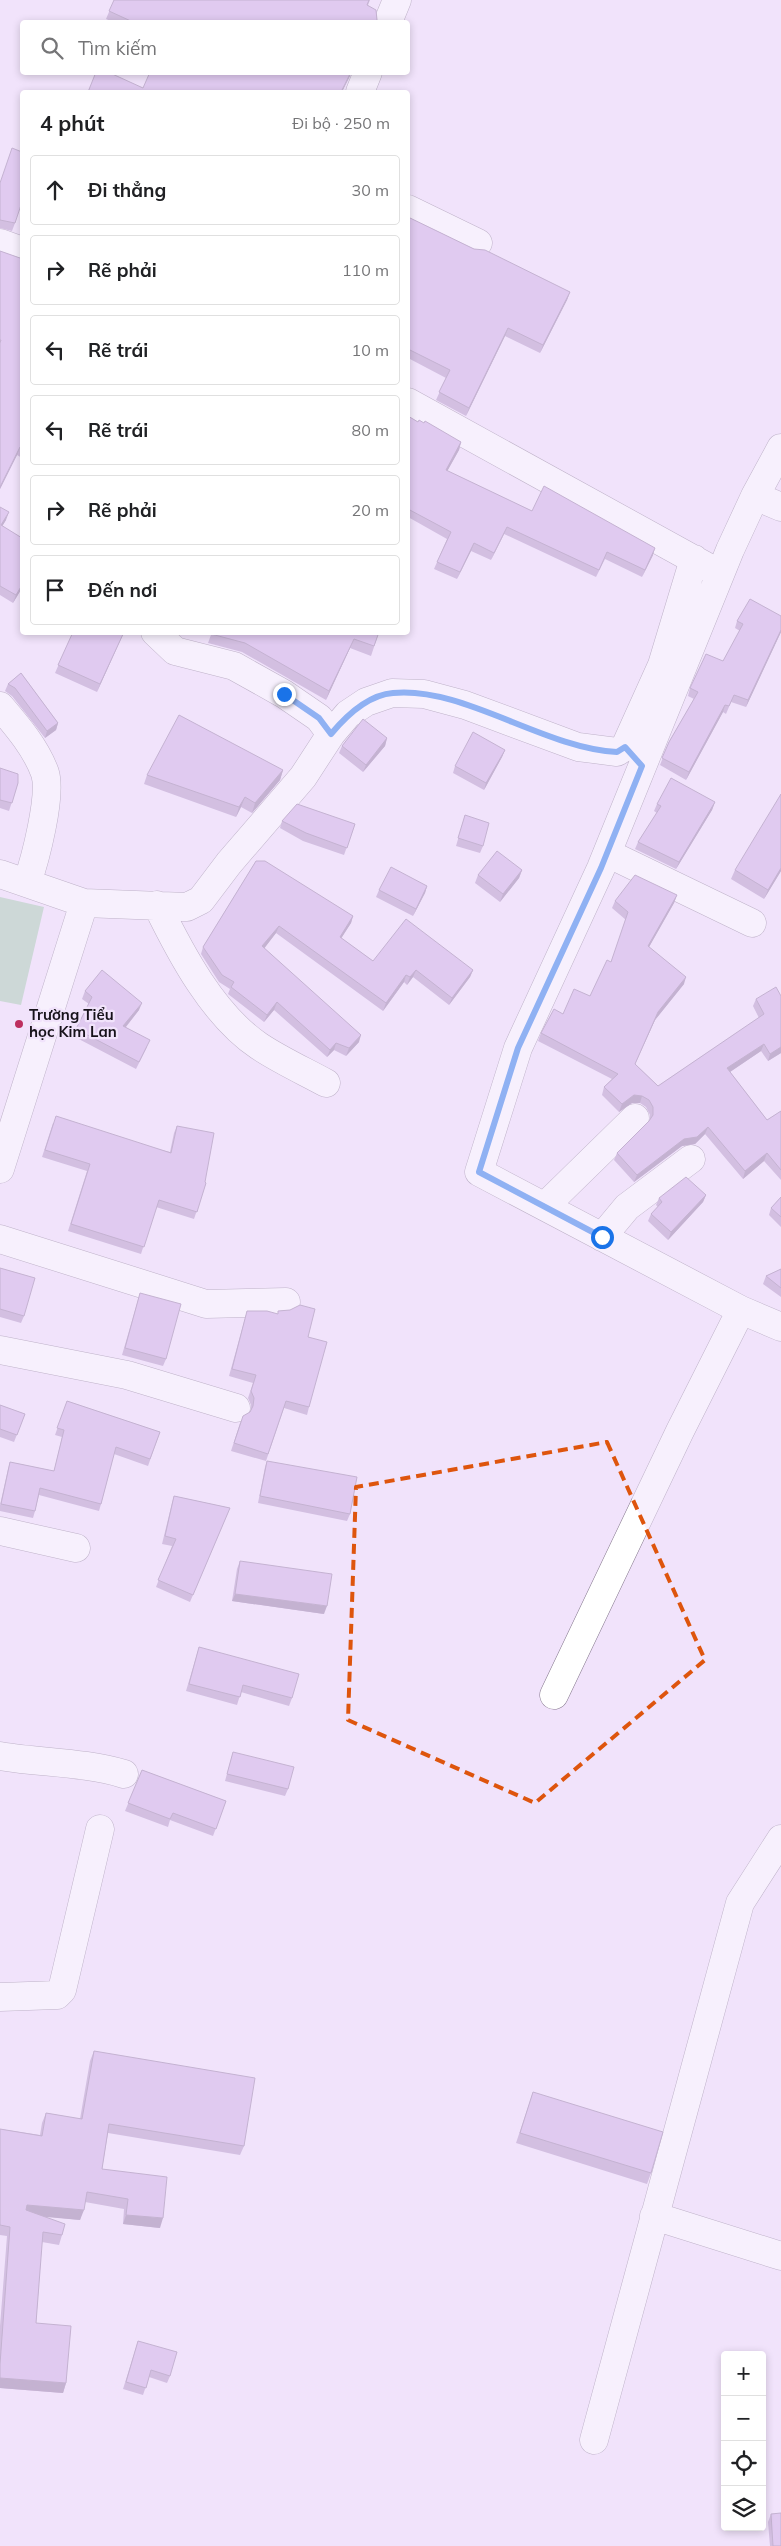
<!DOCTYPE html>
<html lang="vi">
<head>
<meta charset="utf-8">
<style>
	:root { --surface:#fff; --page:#f6f6f6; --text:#202124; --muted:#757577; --line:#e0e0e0 }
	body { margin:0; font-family:Mulish,sans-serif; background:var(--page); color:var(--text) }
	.controls { position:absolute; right:15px; bottom:15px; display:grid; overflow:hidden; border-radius:5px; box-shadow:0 2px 8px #0003 }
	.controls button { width:45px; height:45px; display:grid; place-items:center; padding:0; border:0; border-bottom:1px solid var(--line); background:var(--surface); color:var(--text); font:25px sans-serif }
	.stop { position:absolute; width:15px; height:15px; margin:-11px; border:4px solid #1a73e8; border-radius:50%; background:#fff }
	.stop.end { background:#1a73e8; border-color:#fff; box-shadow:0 1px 5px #0008 }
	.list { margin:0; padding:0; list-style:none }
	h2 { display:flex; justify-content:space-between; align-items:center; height:65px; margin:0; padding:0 20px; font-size:21px }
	h2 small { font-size:16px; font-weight:400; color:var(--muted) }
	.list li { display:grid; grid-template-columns:32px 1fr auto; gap:15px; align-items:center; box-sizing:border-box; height:70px; margin:0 10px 10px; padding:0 10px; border:1px solid var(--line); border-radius:5px }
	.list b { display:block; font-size:19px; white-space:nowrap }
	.list em { font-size:16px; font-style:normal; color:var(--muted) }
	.icon { flex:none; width:28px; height:28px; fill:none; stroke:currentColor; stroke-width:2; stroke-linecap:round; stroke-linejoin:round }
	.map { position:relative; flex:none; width:781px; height:2546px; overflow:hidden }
	.search { position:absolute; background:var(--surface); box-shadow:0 2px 8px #0003; left:20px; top:20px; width:390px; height:55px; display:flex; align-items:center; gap:12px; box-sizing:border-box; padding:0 18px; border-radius:5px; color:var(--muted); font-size:19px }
	.panel { position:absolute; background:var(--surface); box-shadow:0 2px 8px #0003; left:20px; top:90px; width:390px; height:545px; border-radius:5px }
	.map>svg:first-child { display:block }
	.green { fill:#a2c9ac }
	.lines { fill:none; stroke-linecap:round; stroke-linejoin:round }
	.minor-casing { stroke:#84778c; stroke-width:29 }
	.minor { stroke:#fff; stroke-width:28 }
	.wall { fill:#af92c2 }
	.shaded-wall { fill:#8f779e }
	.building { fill:#ccaae2; stroke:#8f779e }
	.route { stroke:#1a73e8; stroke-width:6 }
	.marked { fill:none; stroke:#de550d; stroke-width:4; stroke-dasharray:10 6; stroke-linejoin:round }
	.poi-dot { fill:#bd2f5f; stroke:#f1e3fb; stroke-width:2 }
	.labels { text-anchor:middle; stroke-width:4.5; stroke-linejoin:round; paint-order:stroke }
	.poi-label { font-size:15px; font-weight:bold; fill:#17121a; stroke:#f1e3fb; text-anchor:start }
</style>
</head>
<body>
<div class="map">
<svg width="781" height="2546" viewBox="0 0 781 2546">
	<rect width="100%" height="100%" fill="#f1e3fb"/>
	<!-- green -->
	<path class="green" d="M0 897 44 907 21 1005 0 1001Z"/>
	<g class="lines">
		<!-- minor casing -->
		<g class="minor-casing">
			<path id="minor" d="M388 22 397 0
				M360 92 368 72
				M408 209 478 243
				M0 243 22 251
				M408 402 711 569
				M781 448 755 496 730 550 601 868 518 1048 479 1172 741 1310 781 1327
				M755 496 781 507
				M155 632 175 651 234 666 284 694 319 718 331 734
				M0 706C17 726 36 748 45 773 52 796 35 860 27 883
				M607 853 752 923
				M0 874 84 903 0 1169
				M84 903 187 907 201 900 229 863 303 777 331 734 348 714 366 702 392 693 424 694 465 705 578 747 617 752 625 747 662 665 694 559
				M157 905C181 954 213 1015 259 1046 280 1060 304 1071 326 1083
				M545 1206 635 1118
				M602 1237 627 1207 691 1159
				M0 1239 206 1304 286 1302
				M0 1350 127 1375 236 1408
				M0 1531 76 1548
				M554 1695 680 1431 741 1310
				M0 1756C41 1763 84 1762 124 1774
				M0 1997 57 1995 62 1990 100 1829
				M654 2216 781 2256
				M594 2440 740 1903 781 1839"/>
		</g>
		<!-- minor -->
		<use href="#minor" class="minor"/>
	</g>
	<!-- wall -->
	<path class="wall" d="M114 0H370L368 5 376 22H113L106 19Z
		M0 183 15 223 12 231 0 228Z
		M408 217 474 249 570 292 567 300 540 353 505 336 466 416 436 400 446 378 408 358Z
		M0 251 20 258 22 257V458L17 455 0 489Z
		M408 416 418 422 461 442 459 450 447 471 532 511 653 555 642 577 605 559 596 577 504 534 491 560 471 551 457 579 434 569 447 539 408 517Z
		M0 507 6 520 2 526 22 538V588L13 603 0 595Z
		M781 616V632L746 707 731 702 726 714 723 712 686 780 660 765 669 742 694 699 688 696 690 688 723 661 740 631 735 628 737 621Z
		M73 632H124L97 692 55 673Z
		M212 632H379L371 656 350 648 326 700 242 652 208 643Z
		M21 673 58 723 56 730 45 738 12 696 5 691 8 684Z
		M387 738 385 746 363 772 339 753 342 746Z
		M505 750 502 757 484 790 453 773 455 766Z
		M0 768 18 783 9 811 0 808Z
		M283 770 280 780 252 813 241 807 236 817 144 784 147 775Z
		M715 802 712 810 676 869 635 849 638 842 657 813 654 811 657 804Z
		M465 815 483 846 480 853 456 846Z
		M282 821 355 824 344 855 303 841 280 828Z
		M256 861 353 916 351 923 341 938 373 961 473 970 470 977 449 1005 413 977 407 985 404 982 383 1011 276 933 264 948 359 1042 346 1056 334 1050 327 1057 274 1010 264 1022 228 994 230 989 219 982 201 954 203 947Z
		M522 870 519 878 500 902 475 883 478 875Z
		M735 870 781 871 764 899 731 879Z
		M427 886 425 893 413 916 376 897 379 890Z
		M677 895 674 903 649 947 684 984 655 1020 635 1064 658 1086 759 1018 753 1006 756 999 781 996V1053L768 1061 761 1051 730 1072 767 1120 781 1111V1180L764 1161 743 1179 705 1134 695 1144 682 1146 634 1182 614 1160 617 1153 650 1120V1115L646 1107 640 1103H632L619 1112 602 1095 604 1087 612 1079 538 1041 541 1033 563 1014 590 996 611 962 626 920 612 908 615 901Z
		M85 991 139 1010 126 1027 147 1047 136 1069 73 1036 76 1029 89 1004 82 999Z
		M53 1123 170 1152 174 1133 177 1126 205 1182 206 1183 194 1219 156 1207 141 1254 68 1231 87 1171 42 1157Z
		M706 1195 703 1202 668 1240 648 1221 651 1214 658 1207 656 1205 659 1198Z
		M781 1197V1227L769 1215 771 1208Z
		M0 1268 24 1316 21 1323 0 1317Z
		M781 1269V1297L763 1284 766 1276Z
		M140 1293 166 1359 163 1366 122 1355Z
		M247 1311 308 1337 309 1407 307 1415 284 1408 266 1461 231 1451 240 1423 251 1410V1405L248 1398 253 1383 229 1376Z
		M67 1401 160 1432 148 1466 114 1454 101 1504 99 1511 39 1495 35 1511 33 1518 0 1511V1505L8 1469 10 1462 54 1471 62 1437 55 1435Z
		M0 1405 25 1414 14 1442 0 1437Z
		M267 1461 350 1514 347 1521 258 1503 265 1467Z
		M174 1496 230 1508 190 1602 156 1587 172 1546 162 1544 172 1503Z
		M240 1561 324 1614 232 1601 237 1569Z
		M199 1647 292 1698 289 1706 241 1692 237 1705 186 1691Z
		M233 1752 288 1789 285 1796 225 1781Z
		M142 1770 226 1801 213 1836 170 1820 168 1827 125 1811Z
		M94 2051 244 2146 240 2155 108 2133 102 2169 160 2228 123 2224 124 2209 85 2202 80 2220 43 2216 62 2235 59 2245 42 2242 36 2323 66 2383 63 2393 0 2388V2326L7 2236 0 2235V2129L40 2135 42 2123 46 2113 80 2119 90 2061Z
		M533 2092 651 2173 647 2184 516 2143Z
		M138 2341 170 2376 167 2383 149 2377 143 2395 123 2389Z
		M771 2514 781 2546H770L768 2522Z"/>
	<!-- shaded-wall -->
	<path class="shaded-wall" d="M351 72H352L342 92H341Z
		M570 292 567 300 540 353 543 345Z
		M508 328 505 336 466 416 469 408Z
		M461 442 459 450 444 477 446 470Z
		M20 447 17 455 0 489V487Z
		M9 512 6 520 0 530 1 525Z
		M507 527 504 534 491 560 494 553Z
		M474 543 471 551 457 579 460 572Z
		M655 548 653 555 642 577 645 570Z
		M22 585V588L13 603 16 595Z
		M781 630V632L746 707 748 700Z
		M124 632 97 692 100 684Z
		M354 639 350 648 326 700 329 691Z
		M725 705 723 712 686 780 689 772Z
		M58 723 56 730 45 738 47 731Z
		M387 738 385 746 363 772 366 765Z
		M505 750 502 757 484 790 486 783Z
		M283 770 280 780 252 813 255 803Z
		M245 797 241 807 236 817 239 807Z
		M715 802 712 810 676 869 679 862Z
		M781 868V871L764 899 768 890Z
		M522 870 519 878 500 902 503 894Z
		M427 886 425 893 413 916 416 909Z
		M677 895 674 903 645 954 648 946Z
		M353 916 351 923 337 945 340 937Z
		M279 926 276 933 260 954 262 946Z
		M416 970 413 977 407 985 410 977Z
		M473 970 470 977 449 1005 452 998Z
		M406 975 404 982 383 1011 386 1003Z
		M686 977 684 984 655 1020 632 1071 658 1012Z
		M277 1002 274 1010 264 1022 267 1015Z
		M142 1003 139 1010 120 1034 123 1026Z
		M361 1035 359 1042 346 1056 349 1048Z
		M336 1043 334 1050 327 1057 330 1050Z
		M764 1044 761 1051 724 1076 727 1068Z
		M781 1047V1053L768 1061 770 1054Z
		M634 1095 642 1096 640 1103H632L619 1112 622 1104Z
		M708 1127 705 1134 695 1144 682 1146 634 1182 637 1175 684 1139Z
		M767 1153 764 1161 743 1179 745 1171Z
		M706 1195 703 1202 668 1240 671 1232Z
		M235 1594 327 1606 324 1614 232 1601Z
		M27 2205 84 2210 80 2220 24 2215Z
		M126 2215 163 2218 160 2228 123 2224Z
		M0 2378 66 2383 63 2393 0 2388Z"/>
	<!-- building -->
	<path class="building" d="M114 0H369L367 5 376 10 377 20 376 22H133L109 11Z
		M96 72H108L143 88 150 72H351L341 92H88Z
		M12 148 22 152V202L15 223 0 220V183Z
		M408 217 474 249 485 250 570 292 543 345 508 328 469 408 439 392 450 370 408 349Z
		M0 251 20 258 22 257V448L20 447 0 487V343L1 340H0Z
		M408 416 418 422 419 420 424 423 425 421 461 442 446 470 532 511 544 486 655 548 645 570 607 552 599 570 507 527 494 553 474 543 460 572 437 562 451 532 408 509Z
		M0 507 9 512 1 525 22 538V585L16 595 0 586Z
		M750 599 781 616V630L748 700 734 695 729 706 725 705 689 772 662 758 669 742 698 692 690 688 706 654 723 661 743 624 737 621Z
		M73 632H124L100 684 58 665Z
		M212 632H379L374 646 354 639 329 691 245 643 211 634Z
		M21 673 58 723 47 731 15 688 8 684Z
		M179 715 283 770 255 803 245 797 239 807 147 775Z
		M363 719 387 738 366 765 342 746Z
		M473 732 505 750 486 783 455 766Z
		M0 768 18 774V783L12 803 0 800Z
		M671 778 715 802 679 862 638 842 661 806 657 804Z
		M781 794V868L768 890 735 870Z
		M297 804 355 824 347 848 306 833 282 821Z
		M465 815 489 823 483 846 458 838Z
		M497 851 522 870 503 894 478 875Z
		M256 861H265L353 916 340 937 373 961 406 919 473 970 452 998 416 970 410 977 406 975 386 1003 279 926 262 946 361 1035 349 1048 336 1043 330 1050 277 1002 267 1015 231 987 234 982 222 975 203 947Z
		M391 867 427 886 416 909 379 890Z
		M635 875 677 895 648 946 686 977 658 1012 635 1064 658 1086 764 1014 756 999 776 987 781 996V1047L770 1054 764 1044 727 1068 767 1120 781 1111V1170L767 1153 745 1171 708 1127 697 1137 684 1139 637 1175 617 1153 649 1121 653 1115V1107L649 1100 642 1096 634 1095 622 1104 604 1087 618 1074 541 1033 554 1009 563 1014 574 989 590 996 607 960 611 962 628 912 615 901Z
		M102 970 142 1003 123 1026 150 1040 139 1062 76 1029 92 997 85 991Z
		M56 1116 171 1153 177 1126 214 1133 205 1182 206 1183 197 1212 159 1200 144 1247 71 1224 90 1164 45 1150Z
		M686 1177 706 1195 671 1232 651 1214 662 1202 659 1198Z
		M781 1197V1217L771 1208Z
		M0 1268 35 1278 24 1316 0 1309Z
		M781 1269V1288L766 1276Z
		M140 1293 181 1304 166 1359 125 1348Z
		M300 1305 315 1309 308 1337 327 1342 309 1407 286 1401 268 1454 234 1443 243 1416 250 1412 253 1406 254 1398 251 1391 256 1375 232 1369 247 1311H267L278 1314V1311L290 1310Z
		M67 1401 160 1432 150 1459 116 1447 101 1504 40 1488 35 1511 1 1504 10 1462 54 1471 64 1430 57 1428Z
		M0 1405 25 1414 17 1435 0 1429Z
		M267 1461 357 1477 350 1514 260 1496Z
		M174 1496 230 1508 193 1595 158 1580 176 1539 165 1536Z
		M240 1561 332 1574 327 1606 235 1594Z
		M199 1647 299 1674 292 1698 243 1685 240 1697 189 1684Z
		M233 1752 294 1767 288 1789 227 1774Z
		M142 1770 226 1801 216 1829 173 1813 170 1819 128 1803Z
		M94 2051 255 2078 244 2146 109 2124 102 2169 167 2177 163 2218 126 2215 128 2199 87 2192 84 2210 27 2205 26 2210 65 2224 62 2235 43 2232 36 2323 71 2326 66 2383 0 2378V2364L10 2227 0 2225V2129L42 2136 46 2113 82 2119Z
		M533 2092 663 2132 651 2173 520 2133Z
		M138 2341 177 2352 170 2376 151 2370 146 2388 126 2382Z
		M781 2513V2546H773L771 2514Z"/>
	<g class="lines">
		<!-- route -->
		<path class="route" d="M284 694 319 718 331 734C346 716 368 695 393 693 463 686 543 748 617 752L625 747 642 766 601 868 518 1048 479 1172 602 1237"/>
	</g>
	<!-- marked area -->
	<path d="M0 0H781V2546H0ZM607 1442 705 1660 535 1803 348 1720 356 1487Z" fill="#f1e3fb" fill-opacity=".55" fill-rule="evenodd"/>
	<path class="marked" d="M607 1442 705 1660 535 1803 348 1720 356 1487Z"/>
	<!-- markers -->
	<circle class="poi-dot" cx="19" cy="1024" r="5"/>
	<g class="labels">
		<!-- poi labels -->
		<g class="poi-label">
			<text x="29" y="1020">Trường Tiểu<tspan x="29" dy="17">học Kim Lan</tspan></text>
		</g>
	</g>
</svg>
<div class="controls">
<button>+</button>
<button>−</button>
<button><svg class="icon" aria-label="locate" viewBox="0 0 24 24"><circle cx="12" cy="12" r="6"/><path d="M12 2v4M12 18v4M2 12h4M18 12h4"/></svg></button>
<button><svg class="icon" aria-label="layers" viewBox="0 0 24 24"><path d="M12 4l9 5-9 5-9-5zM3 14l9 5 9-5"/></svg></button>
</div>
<div class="stop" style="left:602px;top:1237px"></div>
<div class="stop end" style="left:284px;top:694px"></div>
<div class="search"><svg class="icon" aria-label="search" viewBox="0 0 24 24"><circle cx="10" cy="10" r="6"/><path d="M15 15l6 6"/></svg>Tìm kiếm</div>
<section class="panel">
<h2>4 phút<small>Đi bộ · 250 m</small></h2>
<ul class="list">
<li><svg class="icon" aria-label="ahead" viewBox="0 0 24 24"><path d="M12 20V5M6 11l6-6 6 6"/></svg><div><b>Đi thẳng</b></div><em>30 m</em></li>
<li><svg class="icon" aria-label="right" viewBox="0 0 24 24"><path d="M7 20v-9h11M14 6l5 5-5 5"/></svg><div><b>Rẽ phải</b></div><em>110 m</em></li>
<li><svg class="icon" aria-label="left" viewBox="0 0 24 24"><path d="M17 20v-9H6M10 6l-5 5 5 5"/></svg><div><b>Rẽ trái</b></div><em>10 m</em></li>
<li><svg class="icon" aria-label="left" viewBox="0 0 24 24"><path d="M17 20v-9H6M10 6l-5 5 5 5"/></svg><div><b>Rẽ trái</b></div><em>80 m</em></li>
<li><svg class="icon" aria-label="right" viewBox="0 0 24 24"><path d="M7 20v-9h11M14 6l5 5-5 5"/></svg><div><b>Rẽ phải</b></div><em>20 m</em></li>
<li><svg class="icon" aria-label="arrive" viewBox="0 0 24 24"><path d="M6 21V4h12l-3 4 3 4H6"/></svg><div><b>Đến nơi</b></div></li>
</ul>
</section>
</div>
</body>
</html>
